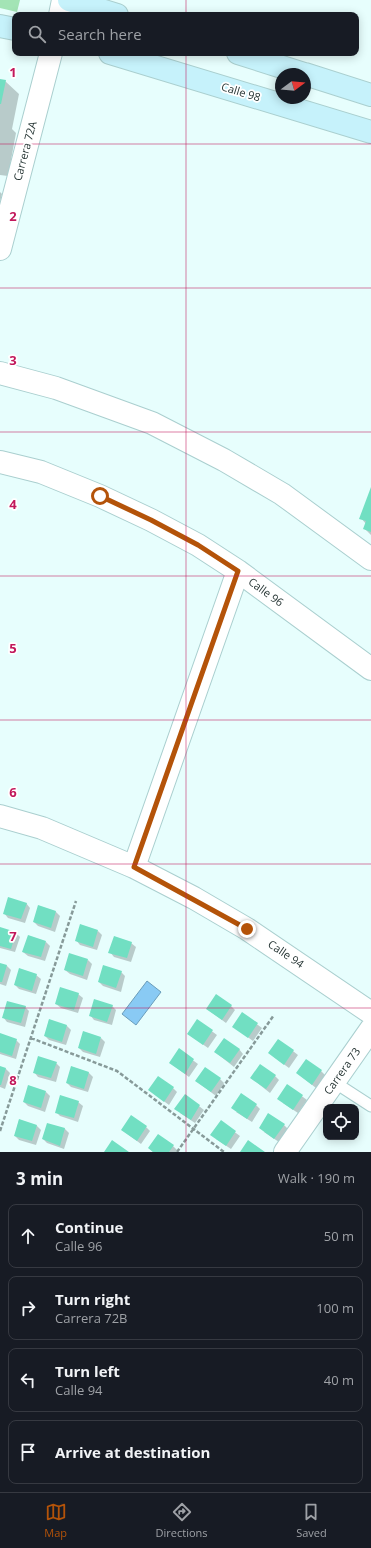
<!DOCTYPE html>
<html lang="en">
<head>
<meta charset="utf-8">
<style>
	:root { --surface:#171b24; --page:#242831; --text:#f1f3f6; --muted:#9ea1a6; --line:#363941; --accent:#b45309 }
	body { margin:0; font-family:"Open Sans",sans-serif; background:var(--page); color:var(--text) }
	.controls { position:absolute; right:12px; bottom:12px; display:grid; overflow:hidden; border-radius:8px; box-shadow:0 2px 10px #0003 }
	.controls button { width:36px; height:36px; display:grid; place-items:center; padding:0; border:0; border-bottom:1px solid var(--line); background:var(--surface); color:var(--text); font:20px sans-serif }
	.compass { position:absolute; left:275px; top:68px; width:36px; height:36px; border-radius:50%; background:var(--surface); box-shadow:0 2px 10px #0003; rotate:74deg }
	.stop { position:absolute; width:12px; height:12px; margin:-9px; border:3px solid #b45309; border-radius:50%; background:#fff }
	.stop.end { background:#b45309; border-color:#fff; box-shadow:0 1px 4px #0008 }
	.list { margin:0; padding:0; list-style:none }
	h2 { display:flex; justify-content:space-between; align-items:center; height:52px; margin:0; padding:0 16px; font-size:17px }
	h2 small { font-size:13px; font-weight:400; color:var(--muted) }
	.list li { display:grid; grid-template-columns:26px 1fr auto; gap:12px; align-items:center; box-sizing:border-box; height:64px; margin:0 8px 8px; padding:0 8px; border:1px solid var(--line); border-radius:8px }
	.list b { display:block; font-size:15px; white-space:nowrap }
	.list p { margin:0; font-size:13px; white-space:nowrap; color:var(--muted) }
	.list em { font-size:13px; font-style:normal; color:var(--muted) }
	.icon { flex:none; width:22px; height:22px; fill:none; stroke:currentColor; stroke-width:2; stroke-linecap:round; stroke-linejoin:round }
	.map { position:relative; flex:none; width:371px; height:1152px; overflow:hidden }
	.search { position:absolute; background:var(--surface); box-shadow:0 2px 10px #0003; left:12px; right:12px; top:12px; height:44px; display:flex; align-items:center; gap:10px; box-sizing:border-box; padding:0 14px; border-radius:8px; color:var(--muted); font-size:15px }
	.sheet { height:340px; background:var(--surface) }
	nav { display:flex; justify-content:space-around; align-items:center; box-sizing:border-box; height:56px; border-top:1px solid var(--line); background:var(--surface); font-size:11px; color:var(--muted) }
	nav a { display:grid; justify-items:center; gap:2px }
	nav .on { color:var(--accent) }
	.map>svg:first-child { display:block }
	.green { fill:#a3e4b5 }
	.water { fill:#89caf4; stroke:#6b9dba }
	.shadow { fill:#0003 }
	.building { fill:#71dfc2 }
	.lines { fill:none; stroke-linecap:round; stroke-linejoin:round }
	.lane-casing { stroke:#aacfcf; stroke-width:13 }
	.street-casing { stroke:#aacfcf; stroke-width:24 }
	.secondary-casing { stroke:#aacfcf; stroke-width:24 }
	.path { stroke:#879a99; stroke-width:2.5; stroke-dasharray:4 2; stroke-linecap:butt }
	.lane { stroke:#fff; stroke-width:11 }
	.street { stroke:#fff; stroke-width:22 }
	.secondary { stroke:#c6f2fb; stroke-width:22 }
	.route { stroke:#b45309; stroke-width:5 }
	.grid { fill:none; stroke:#c2185b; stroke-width:1; stroke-opacity:0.55 }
	.labels { text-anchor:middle; stroke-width:3.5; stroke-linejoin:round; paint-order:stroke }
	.street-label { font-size:11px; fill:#263534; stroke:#fff }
	.grid-label { font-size:13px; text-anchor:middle; font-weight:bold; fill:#c2185b; stroke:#fff; stroke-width:3.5; stroke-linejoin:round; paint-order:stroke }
</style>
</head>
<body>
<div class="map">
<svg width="371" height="1152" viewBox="0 0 371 1152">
	<rect width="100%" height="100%" fill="#e7fefd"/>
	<!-- green -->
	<path class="green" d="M0 0H20L17 12 0 8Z"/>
	<!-- water -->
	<path class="water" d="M147 981 161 992 136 1025 122 1014Z"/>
	<!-- shadow -->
	<path class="shadow" d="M0 80 5 81 19 94 12 129 16 133 8 176 0 175Z
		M0 192 2 194 0 202Z
		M371 490V535L364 528 366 524 361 518Z
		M26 903 30 908 25 923 8 918 4 913Z
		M39 907 56 912 60 916 55 932 38 926 34 922Z
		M0 928 16 933 20 937 15 952 0 948Z
		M98 931 102 935 97 950 80 945 76 940Z
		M46 942 50 946 45 961 28 956 23 952Z
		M131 943 136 947 131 962 114 957 110 952Z
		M88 960 92 964 87 980 70 974 65 970Z
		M0 964 7 966 11 970 6 986 0 984Z
		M121 972 125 976 121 992 103 986 99 982Z
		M36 975 41 979 36 994 19 989 15 985Z
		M78 994 83 998 78 1013 61 1008 56 1004Z
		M112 1006 116 1010 112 1025 94 1020 90 1015Z
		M231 1006 235 1010 226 1023 207 1009Z
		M25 1007 29 1011 25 1027 7 1022 3 1017Z
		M243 1014 262 1028 253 1041 234 1027Z
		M49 1020 67 1026 71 1030 66 1045 49 1040 45 1036Z
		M198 1021 217 1035 208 1048 188 1034Z
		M0 1034 16 1040 20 1044 16 1059 0 1054Z
		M101 1038 105 1042 100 1057 83 1052 79 1048Z
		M279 1040 298 1055 289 1068 274 1057Z
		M239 1049 243 1054 234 1067 215 1052Z
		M179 1050 198 1064 189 1077 170 1063Z
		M56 1063 60 1067 56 1082 38 1077 34 1072Z
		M0 1067 6 1069 10 1073 5 1089 0 1087Z
		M72 1067 89 1073 93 1077 88 1092 71 1087 67 1083Z
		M321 1071 325 1075 316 1088 297 1073Z
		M275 1076 279 1080 270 1093 251 1078Z
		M220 1079 224 1083 216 1096 196 1081Z
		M287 1085 307 1100 298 1113 283 1103Z
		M173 1088 177 1092 169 1105 149 1090Z
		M46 1092 50 1096 45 1112 28 1106 24 1102Z
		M185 1095 204 1110 195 1123 180 1113Z
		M78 1102 83 1106 78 1122 60 1116 56 1112Z
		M256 1105 260 1109 252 1122 236 1112Z
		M19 1120 37 1126 41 1130 36 1145 19 1140 15 1136Z
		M221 1122 240 1136 231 1149 216 1139Z
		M48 1124 65 1129 69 1133 64 1149 47 1143 43 1139Z
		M284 1125 288 1129 279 1142 264 1132Z
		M146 1127 150 1131 141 1144 122 1130Z
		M173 1146 177 1150 176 1152H153L149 1148Z"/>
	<!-- building -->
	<path class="building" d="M0 79 6 80 1 104H0Z
		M371 487V532L363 529 366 521 359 519Z
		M8 897 27 903 21 919 3 914Z
		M38 905 56 911 51 928 33 922Z
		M80 924 98 930 93 947 75 941Z
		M0 927 16 932 11 949 0 946Z
		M28 935 46 941 41 957 22 952Z
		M114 936 132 942 127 958 108 953Z
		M69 953 88 959 83 976 64 970Z
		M0 963 7 965 2 982H0Z
		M103 965 122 971 116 988 98 982Z
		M19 968 37 974 32 991 14 985Z
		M60 987 79 993 74 1010 55 1004Z
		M216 994 232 1005 222 1020 206 1009Z
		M94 999 113 1005 107 1022 89 1016Z
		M7 1001 26 1006 21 1023 2 1018Z
		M242 1012 258 1023 248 1038 232 1027Z
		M49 1019 67 1025 62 1042 44 1036Z
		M197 1019 213 1030 203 1045 187 1034Z
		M83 1031 101 1037 96 1054 78 1048Z
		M0 1033 17 1039 12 1056 0 1052Z
		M224 1038 240 1049 230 1063 214 1052Z
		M278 1039 294 1050 284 1065 268 1053Z
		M179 1048 194 1059 185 1074 169 1063Z
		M38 1056 57 1062 51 1078 33 1073Z
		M306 1059 322 1070 312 1085 296 1073Z
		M260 1064 276 1075 266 1089 250 1078Z
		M0 1066 6 1068 1 1085H0Z
		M71 1066 89 1072 84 1089 66 1083Z
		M205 1067 221 1078 211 1092 195 1081Z
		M158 1076 174 1087 164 1102 148 1090Z
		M287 1084 303 1095 293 1110 277 1099Z
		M28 1085 46 1091 41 1108 23 1102Z
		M241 1093 257 1104 247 1119 231 1108Z
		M185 1094 200 1105 191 1120 174 1109Z
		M60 1095 79 1101 74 1118 55 1113Z
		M268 1113 285 1124 274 1139 259 1128Z
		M131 1115 147 1126 137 1141 121 1130Z
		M19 1119 37 1125 32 1141 14 1136Z
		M221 1120 236 1131 226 1146 210 1135Z
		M47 1123 65 1128 60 1146 42 1139Z
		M158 1134 174 1145 169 1152H153L148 1148Z
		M112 1140 129 1152H104Z
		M248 1140 265 1152H240Z"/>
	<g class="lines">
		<!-- lane casing -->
		<g class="lane-casing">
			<path id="lane" d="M334 1082 371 1106"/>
		</g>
		<!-- street casing -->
		<g class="street-casing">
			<path id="street" d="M60 15 63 0
				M0 249 51 53
				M0 373 56 388 152 423 224 460 282 494 371 559
				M0 462 41 472 100 496 151 520 198 545 238 571 371 669
				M0 816 42 828 134 867 194 898 247 929 371 1013
				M134 867 238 571
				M285 1152 371 1029"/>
		</g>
		<!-- secondary casing -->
		<g class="secondary-casing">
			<path id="secondary" d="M69 0 117 15
				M0 26 15 29
				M110 53 371 132
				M238 53 304 74
				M305 74 371 95"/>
		</g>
		<!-- path -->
		<path class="path" d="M31 1038 117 1071 224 1152
			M0 1131 76 901
			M177 1152 274 1015"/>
		<!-- lane -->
		<use href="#lane" class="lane"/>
		<!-- street -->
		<use href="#street" class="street"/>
		<!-- secondary -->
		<use href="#secondary" class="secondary"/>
	</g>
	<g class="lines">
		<!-- route -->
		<path class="route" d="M100 496 151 520 198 545 238 571 134 867 247 929"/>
	</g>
	<!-- grid -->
	<path class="grid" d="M186 0V15M186 53V1152M0 144H371M0 288H371M0 432H371M0 576H371M0 720H371M0 864H371M0 1008H371"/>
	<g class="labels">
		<!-- street labels -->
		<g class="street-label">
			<text transform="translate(241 92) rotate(17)" y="4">Calle 98</text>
			<text transform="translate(25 151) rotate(-75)" y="4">Carrera 72A</text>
			<text transform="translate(266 592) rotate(36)" y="4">Calle 96</text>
			<text transform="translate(286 954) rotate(34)" y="4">Calle 94</text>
			<text transform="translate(342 1071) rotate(-55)" y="4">Carrera 73</text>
		</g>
	</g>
	<g class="grid-label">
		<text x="13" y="77">1</text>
		<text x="13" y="221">2</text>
		<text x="13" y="365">3</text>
		<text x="13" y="509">4</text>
		<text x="13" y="653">5</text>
		<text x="13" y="797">6</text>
		<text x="13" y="941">7</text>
		<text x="13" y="1085">8</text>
	</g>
</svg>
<div class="controls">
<button><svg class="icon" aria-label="locate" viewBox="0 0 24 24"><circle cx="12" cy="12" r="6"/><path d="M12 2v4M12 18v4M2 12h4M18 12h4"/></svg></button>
</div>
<svg class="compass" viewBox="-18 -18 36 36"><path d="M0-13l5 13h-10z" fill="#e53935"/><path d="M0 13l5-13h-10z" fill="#9ea1a6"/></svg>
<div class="stop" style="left:100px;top:496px"></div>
<div class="stop end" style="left:247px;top:929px"></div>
<div class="search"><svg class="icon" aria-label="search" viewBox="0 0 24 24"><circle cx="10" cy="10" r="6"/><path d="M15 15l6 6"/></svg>Search here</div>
</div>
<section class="sheet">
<h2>3 min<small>Walk · 190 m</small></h2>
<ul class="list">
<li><svg class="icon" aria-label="ahead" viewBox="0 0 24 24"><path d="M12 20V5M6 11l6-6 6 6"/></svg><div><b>Continue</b><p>Calle 96</p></div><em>50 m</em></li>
<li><svg class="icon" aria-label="right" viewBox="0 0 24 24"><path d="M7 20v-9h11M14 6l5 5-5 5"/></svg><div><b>Turn right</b><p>Carrera 72B</p></div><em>100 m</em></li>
<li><svg class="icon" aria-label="left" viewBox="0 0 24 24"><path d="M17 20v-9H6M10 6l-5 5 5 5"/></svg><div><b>Turn left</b><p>Calle 94</p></div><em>40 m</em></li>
<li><svg class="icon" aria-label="arrive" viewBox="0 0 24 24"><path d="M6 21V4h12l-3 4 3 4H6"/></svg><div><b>Arrive at destination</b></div></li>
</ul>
</section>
<nav>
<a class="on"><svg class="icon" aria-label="map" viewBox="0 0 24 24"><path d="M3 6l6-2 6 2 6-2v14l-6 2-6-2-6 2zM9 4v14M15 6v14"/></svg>Map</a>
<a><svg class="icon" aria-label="directions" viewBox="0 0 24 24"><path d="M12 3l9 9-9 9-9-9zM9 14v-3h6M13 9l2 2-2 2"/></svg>Directions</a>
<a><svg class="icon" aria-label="saved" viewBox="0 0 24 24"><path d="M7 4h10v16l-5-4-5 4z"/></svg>Saved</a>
</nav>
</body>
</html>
